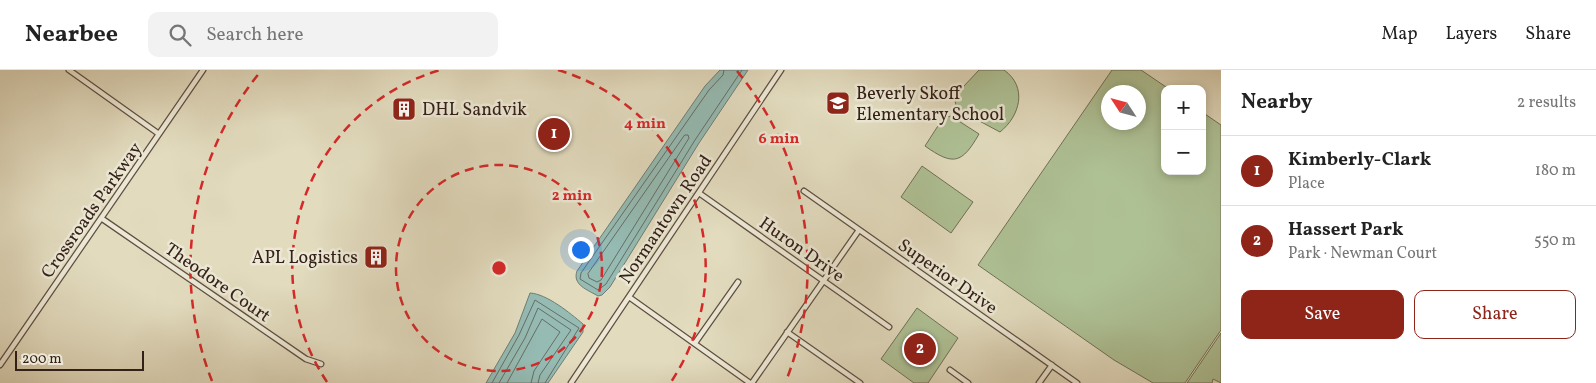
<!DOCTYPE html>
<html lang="en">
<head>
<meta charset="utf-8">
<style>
	:root { --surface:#fff; --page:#f2f2f2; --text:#222; --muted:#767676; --line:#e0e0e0; --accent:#8f2418 }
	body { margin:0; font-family:Vollkorn,serif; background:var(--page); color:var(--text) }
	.controls { position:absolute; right:15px; top:15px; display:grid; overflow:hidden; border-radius:10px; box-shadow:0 2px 8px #0003 }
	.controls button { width:45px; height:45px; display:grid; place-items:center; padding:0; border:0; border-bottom:1px solid var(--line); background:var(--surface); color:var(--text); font:25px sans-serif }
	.compass { position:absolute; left:1101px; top:15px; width:45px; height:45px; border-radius:50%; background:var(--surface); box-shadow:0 2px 8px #0003; rotate:306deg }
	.scale { position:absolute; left:15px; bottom:12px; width:129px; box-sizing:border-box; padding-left:5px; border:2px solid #332017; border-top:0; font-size:14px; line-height:18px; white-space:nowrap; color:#332017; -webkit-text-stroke:4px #ece8d5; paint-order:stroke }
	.you { position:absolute; left:580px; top:179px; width:18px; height:18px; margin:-12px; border:4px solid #fff; border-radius:50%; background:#1a73e8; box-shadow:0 0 0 8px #1a73e833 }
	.badge { display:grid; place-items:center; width:32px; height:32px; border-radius:50%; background:var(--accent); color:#fff; font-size:16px; font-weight:700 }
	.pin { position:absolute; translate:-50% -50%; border:2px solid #fff; box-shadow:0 1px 5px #0006 }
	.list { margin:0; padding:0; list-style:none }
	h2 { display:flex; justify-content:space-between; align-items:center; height:65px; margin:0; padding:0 20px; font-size:21px }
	h2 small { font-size:16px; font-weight:400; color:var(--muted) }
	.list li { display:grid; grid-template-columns:32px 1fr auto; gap:15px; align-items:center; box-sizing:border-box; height:70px; padding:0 20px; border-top:1px solid var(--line) }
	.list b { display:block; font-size:19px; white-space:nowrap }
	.list p { margin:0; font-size:16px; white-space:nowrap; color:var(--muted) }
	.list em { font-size:16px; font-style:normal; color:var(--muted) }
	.actions { display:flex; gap:10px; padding:15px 20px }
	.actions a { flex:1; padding:11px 0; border:1px solid var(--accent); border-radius:10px; text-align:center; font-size:18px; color:var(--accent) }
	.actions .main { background:var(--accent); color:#fff }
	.icon { flex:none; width:28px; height:28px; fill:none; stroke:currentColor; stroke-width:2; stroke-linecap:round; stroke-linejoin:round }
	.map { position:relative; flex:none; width:1221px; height:313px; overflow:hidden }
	header { display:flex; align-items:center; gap:30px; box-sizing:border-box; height:70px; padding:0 25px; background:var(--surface); border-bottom:1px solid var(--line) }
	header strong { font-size:24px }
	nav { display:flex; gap:28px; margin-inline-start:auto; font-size:18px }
	.search { width:350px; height:45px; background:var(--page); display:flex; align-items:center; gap:12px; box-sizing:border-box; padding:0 18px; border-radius:10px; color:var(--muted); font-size:19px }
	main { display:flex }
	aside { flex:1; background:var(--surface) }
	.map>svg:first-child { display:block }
	.green { fill:#aec195; stroke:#707056; fill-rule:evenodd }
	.water { fill:#95bbb3; stroke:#6e7d75 }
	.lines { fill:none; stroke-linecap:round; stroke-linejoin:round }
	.shore { stroke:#646e65; stroke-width:1 }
	.minor-casing { stroke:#5f4f41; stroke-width:7 }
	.minor { stroke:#ece8d5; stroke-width:4.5 }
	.ring { fill:none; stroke:#d62828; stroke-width:2.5; stroke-dasharray:9 6 }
	.labels { text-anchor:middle; stroke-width:5; stroke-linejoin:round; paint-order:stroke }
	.poi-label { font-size:18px; fill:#332017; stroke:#ece8d5; text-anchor:start }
	.street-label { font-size:18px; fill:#332017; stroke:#ece8d5 }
	.centre { fill:#d62828; stroke:#ece8d5; stroke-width:2.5 }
	.ring-label { font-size:15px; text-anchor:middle; font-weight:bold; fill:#d62828; stroke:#ece8d5; stroke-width:5; stroke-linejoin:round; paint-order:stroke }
</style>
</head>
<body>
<header>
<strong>Nearbee</strong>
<div class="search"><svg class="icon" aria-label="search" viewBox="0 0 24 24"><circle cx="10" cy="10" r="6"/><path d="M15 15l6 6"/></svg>Search here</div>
<nav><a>Map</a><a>Layers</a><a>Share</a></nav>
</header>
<main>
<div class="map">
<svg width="1221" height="313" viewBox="0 0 1221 313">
	<rect width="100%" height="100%" fill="#e2dbbe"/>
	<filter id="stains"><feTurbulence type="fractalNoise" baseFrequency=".004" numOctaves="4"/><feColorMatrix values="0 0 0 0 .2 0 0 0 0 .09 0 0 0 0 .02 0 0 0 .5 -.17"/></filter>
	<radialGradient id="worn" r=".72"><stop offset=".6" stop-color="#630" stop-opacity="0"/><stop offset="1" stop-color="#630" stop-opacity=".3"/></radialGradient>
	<!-- green -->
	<path class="green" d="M979 0H1004C1028 17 1020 46 1000 62L957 39 955 31 964 16Z
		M1112 0H1141L1169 19H1165V101H1202V42L1221 55V260L1185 313H1153L1114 290 978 195ZM1108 22H1138V52H1108Z
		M951 46 979 64C962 94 953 96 925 76L943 48Z
		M922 96 973 132 951 163 901 127Z
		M917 238 958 268 928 313H914L881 289Z
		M1221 263V313L1213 309 1212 313H1187Z"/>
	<!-- water -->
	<path class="water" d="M720 0H748L699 73 610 217 602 225 598 226C588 220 572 215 577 201L705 16Z
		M530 223C547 224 570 243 583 254V262L548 313H486L515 263Z"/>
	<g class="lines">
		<!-- shore -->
		<path class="shore" d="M724 0 723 5 709 20 581 203 580 209 598 220 606 214 695 70 742 0
			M685 65H688L689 68 601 210 597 212 589 208 588 204Z
			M492 313 519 265 535 230 579 258 545 313
			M499 313 525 268 538 238 571 260 540 305 538 313
			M507 313 542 249 560 262 534 301 531 313"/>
		<!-- minor casing -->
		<g class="minor-casing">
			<path id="minor" d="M69 0 159 64
				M804 121 1077 313
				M699 123 889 257
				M101 148 306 289 321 294
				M629 227 750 313
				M787 262 860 313
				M695 273 738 212
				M0 295 203 0
				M950 300 968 313
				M571 313 781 0
				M752 313 859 160
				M1039 313 1052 295"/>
		</g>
		<!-- minor -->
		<use href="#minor" class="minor"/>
	</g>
	<!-- distance rings -->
	<g class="ring">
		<circle cx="499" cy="198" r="103"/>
		<path d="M327 312A206 206 0 0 1 440 0M558 0A206 206 0 0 1 671 312"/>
		<path d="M212 311A309 309 0 0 1 261 1M737 1A309 309 0 0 1 786 311"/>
	</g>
	<!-- icons -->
	<defs>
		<g id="school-square" transform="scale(1.25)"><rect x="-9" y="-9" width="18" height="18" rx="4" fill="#8f2418" stroke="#ece8d5"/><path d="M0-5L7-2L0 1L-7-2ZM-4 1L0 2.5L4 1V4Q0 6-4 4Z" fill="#fff"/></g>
		<g id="building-square" transform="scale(1.25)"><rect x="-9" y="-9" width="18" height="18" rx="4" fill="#8f2418" stroke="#ece8d5"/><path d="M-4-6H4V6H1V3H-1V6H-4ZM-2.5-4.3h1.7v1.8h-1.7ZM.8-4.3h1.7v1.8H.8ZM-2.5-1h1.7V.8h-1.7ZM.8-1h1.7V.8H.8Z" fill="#fff"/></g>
	</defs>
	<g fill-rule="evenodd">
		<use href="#school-square" x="838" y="33"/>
		<use href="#building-square" x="404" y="39"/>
		<use href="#building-square" x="376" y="187"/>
	</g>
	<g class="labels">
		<!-- poi labels -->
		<g class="poi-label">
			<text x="856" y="29">Beverly Skoff<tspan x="856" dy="21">Elementary School</tspan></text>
			<text x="422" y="45">DHL Sandvik</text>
			<text x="358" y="193" text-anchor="end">APL Logistics</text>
		</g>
		<!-- street labels -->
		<g class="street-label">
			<text transform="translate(91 140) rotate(-55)" y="6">Crossroads Parkway</text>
			<text transform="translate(665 149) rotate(-56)" y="6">Normantown Road</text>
			<text transform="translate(802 179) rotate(35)" y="6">Huron Drive</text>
			<text transform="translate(948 206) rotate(35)" y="6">Superior Drive</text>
			<text transform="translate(218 212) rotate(35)" y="6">Theodore Court</text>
		</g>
	</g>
	<circle cx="499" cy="198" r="8" class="centre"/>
	<g class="ring-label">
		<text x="645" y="58">4 min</text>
		<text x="779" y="73">6 min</text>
		<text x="572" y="130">2 min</text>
	</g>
	<rect width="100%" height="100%" filter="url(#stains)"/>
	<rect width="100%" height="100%" fill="url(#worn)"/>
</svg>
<div class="controls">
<button>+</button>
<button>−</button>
</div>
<svg class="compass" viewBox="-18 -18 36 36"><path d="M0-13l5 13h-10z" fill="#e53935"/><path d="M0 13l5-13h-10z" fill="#767676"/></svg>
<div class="scale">200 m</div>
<div class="you"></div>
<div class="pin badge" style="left:554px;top:64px">1</div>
<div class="pin badge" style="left:920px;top:279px">2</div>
</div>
<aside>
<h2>Nearby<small>2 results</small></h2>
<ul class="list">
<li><span class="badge">1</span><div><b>Kimberly-Clark</b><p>Place</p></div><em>180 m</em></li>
<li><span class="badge">2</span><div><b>Hassert Park</b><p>Park · Newman Court</p></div><em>550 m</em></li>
</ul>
<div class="actions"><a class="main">Save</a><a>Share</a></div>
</aside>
</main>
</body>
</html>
